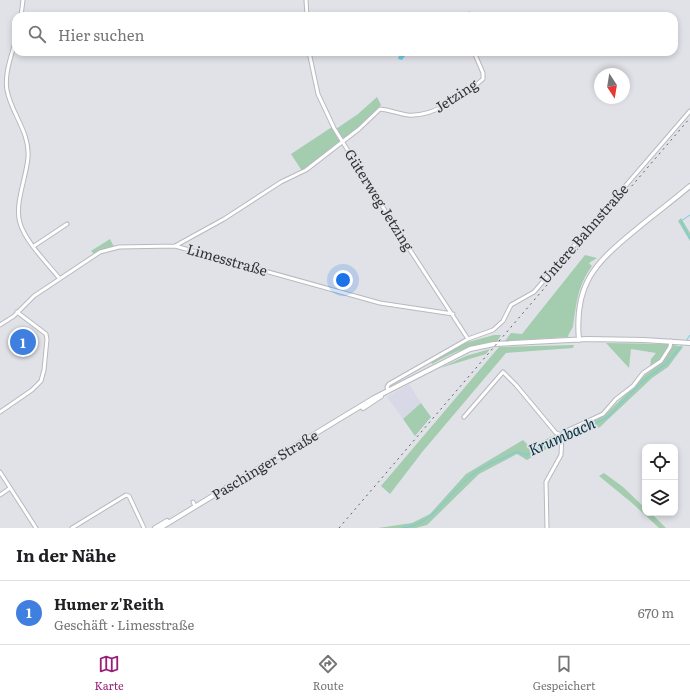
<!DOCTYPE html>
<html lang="de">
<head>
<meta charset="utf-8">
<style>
	:root { --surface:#fff; --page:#f6f6f6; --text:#202124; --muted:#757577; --line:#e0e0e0; --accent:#981e77 }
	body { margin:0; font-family:Literata,serif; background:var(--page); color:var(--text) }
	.controls { position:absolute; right:12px; bottom:12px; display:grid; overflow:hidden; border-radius:8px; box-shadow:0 2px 6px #0003 }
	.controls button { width:36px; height:36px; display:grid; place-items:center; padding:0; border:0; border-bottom:1px solid var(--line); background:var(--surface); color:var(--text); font:20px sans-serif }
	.compass { position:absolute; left:594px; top:68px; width:36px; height:36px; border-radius:50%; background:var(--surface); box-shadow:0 2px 6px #0003; rotate:168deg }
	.you { position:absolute; left:343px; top:280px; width:14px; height:14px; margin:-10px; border:3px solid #fff; border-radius:50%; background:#1a73e8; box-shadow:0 0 0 6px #1a73e833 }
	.badge { display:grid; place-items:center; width:26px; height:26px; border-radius:50%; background:var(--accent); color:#fff; font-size:13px; font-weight:700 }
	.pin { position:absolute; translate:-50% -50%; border:2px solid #fff; box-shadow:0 1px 4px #0006 }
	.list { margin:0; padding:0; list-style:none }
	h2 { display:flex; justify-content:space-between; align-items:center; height:52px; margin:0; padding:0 16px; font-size:17px }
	h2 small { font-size:13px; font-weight:400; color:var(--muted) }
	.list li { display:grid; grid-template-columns:26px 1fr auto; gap:12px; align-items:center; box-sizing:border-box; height:64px; padding:0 16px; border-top:1px solid var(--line) }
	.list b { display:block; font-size:15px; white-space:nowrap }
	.list p { margin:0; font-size:13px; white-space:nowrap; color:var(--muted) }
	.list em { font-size:13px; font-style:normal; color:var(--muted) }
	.icon { flex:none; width:22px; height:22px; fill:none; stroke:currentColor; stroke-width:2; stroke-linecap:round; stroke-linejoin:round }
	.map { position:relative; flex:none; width:690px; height:528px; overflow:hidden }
	.search { position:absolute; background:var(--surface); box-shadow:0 2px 6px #0003; left:12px; right:12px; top:12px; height:44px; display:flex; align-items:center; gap:10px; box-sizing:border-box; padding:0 14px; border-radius:12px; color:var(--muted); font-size:15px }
	.sheet { height:116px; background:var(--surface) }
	nav { display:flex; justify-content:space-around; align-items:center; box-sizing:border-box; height:56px; border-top:1px solid var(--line); background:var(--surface); font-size:11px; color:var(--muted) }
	nav a { display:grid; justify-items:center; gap:2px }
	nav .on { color:var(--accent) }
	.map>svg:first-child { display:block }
	.built { fill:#d7d9e7 }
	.green { fill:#a3cdae }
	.water { fill:#6fcce9 }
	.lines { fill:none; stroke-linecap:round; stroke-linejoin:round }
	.stream { stroke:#6fcce9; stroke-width:1 }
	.street-casing { stroke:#b8b9bf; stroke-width:5 }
	.secondary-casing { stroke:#b8b9bf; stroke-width:6 }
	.street { stroke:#fff; stroke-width:3 }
	.secondary { stroke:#fff; stroke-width:4 }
	.rail { stroke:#5f6063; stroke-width:1; stroke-dasharray:2 4; stroke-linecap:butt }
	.labels { text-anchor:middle; stroke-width:3.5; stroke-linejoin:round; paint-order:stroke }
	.street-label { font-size:14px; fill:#323335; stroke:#e1e2e8 }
	.water-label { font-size:15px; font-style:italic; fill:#03313d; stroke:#e1e2e8 }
</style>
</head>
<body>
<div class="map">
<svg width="690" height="528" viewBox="0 0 690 528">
	<rect width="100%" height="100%" fill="#e1e2e8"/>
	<!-- built -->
	<path class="built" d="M409 384 421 403 403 419 387 397Z"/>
	<!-- green -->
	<path class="green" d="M377 97 381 105C374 115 354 136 342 138L336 129 358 114Z
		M332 127 340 141 339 144 302 171 291 154Z
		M681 218 690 233V241L678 221Z
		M110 239 114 247 94 254 91 251Z
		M585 255 597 258 589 263 592 266C577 287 577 302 573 326 572 330 569 332 568 337L505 341 511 333 522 334Z
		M494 335H501L497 342C473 344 453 352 432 364L431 362 461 344Z
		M606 343 669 344V346L661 359 650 367 651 359 656 353 631 349 629 368Z
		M574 345 573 348 506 353 423 451 390 494 381 486 499 347Z
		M673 345 683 347 668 367 652 378 600 427 564 439 527 460 517 454 479 474 427 525 416 528H378L412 523 430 514 466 474 523 440 530 447 555 435 557 437 604 416 645 375 660 364Z
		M490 349 486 354 440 368 466 356Z
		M421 403 431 417 415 436 403 419Z
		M604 473 623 487 645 508V513H651L666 528H659L632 503 599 476Z"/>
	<!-- water -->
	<path class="water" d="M403 52H411L413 54 411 56H405L402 60 398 59 399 56Z"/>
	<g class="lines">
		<!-- stream -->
		<path class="stream" d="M690 215 681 221 690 239
			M686 341 690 335
			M402 528C434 525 448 493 472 475 484 465 502 459 516 452L528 455 549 444 580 432 609 416 642 382 667 363 682 345"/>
		<!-- street casing -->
		<g class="street-casing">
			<path id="street" d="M306 0 307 16
				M469 14V16
				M21 16 23 0
				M16 39C12 54 4 74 7 90 11 113 30 132 28 157 27 176 14 204 20 223 25 241 47 263 59 278
				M309 52 318 94 334 128 397 230 468 339
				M34 246 67 224
				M175 246 224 219 281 182 306 170 359 129 380 109C390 110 399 114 408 115 434 117 464 96 483 79V73L474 52
				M0 325 14 316 34 296 100 252 119 247 175 246 380 303 453 314
				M388 391 387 387 389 384 468 339 493 330 503 321 511 305 534 292 690 111
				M0 412 32 390 41 381 44 370 47 339 46 334 17 312
				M464 417 503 372 516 385 556 433 562 435
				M0 472 36 528
				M0 495 10 488
				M193 502 195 506
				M72 528 126 495 129 496 144 528
				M547 528 546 482 561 455 562 435 564 432 603 414 616 399 633 386 643 373 661 361 670 347 671 341"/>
		</g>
		<!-- secondary casing -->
		<g class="secondary-casing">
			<path id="secondary" d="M579 340C574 285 594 264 633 232 652 216 671 202 690 186
				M363 408 381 396
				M155 528 167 521
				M160 528 374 398 470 349 494 344 588 339 644 340 690 343"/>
		</g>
		<!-- street -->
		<use href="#street" class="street"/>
		<!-- secondary -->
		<use href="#secondary" class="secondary"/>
		<!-- rail -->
		<path class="rail" d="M339 528 690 118"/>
	</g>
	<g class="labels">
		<!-- street labels -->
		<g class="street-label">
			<text transform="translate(456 96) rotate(-33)" y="5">Jetzing</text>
			<text transform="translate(379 200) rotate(58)" y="5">Güterweg Jetzing</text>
			<text transform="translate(584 234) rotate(-49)" y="5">Untere Bahnstraße</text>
			<text transform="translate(227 260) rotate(16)" y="5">Limesstraße</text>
			<text transform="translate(265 465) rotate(-31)" y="5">Paschinger Straße</text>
		</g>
		<!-- water labels -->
		<g class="water-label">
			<text transform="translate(562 437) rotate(-24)" y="5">Krumbach</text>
		</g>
	</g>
</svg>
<div class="controls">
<button><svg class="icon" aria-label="locate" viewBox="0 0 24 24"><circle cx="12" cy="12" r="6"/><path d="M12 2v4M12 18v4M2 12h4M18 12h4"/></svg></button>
<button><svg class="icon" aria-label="layers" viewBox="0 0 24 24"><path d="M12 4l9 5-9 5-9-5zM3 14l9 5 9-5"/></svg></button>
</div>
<svg class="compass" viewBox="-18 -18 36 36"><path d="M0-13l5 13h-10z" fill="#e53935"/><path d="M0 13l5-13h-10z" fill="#757577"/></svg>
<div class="you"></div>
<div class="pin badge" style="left:23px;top:342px;background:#3f7fe0">1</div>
<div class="search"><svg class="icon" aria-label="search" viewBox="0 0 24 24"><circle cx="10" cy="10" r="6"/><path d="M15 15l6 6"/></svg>Hier suchen</div>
</div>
<section class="sheet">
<h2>In der Nähe<small></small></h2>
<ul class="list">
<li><span class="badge" style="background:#3f7fe0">1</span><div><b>Humer z'Reith</b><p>Geschäft · Limesstraße</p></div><em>670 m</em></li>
</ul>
</section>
<nav>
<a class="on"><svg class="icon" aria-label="map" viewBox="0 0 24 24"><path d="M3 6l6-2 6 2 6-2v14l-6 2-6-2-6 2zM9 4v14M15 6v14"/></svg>Karte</a>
<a><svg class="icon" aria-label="directions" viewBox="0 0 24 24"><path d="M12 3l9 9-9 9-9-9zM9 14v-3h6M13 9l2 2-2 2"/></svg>Route</a>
<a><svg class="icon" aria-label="saved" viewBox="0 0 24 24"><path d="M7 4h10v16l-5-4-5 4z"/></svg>Gespeichert</a>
</nav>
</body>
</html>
